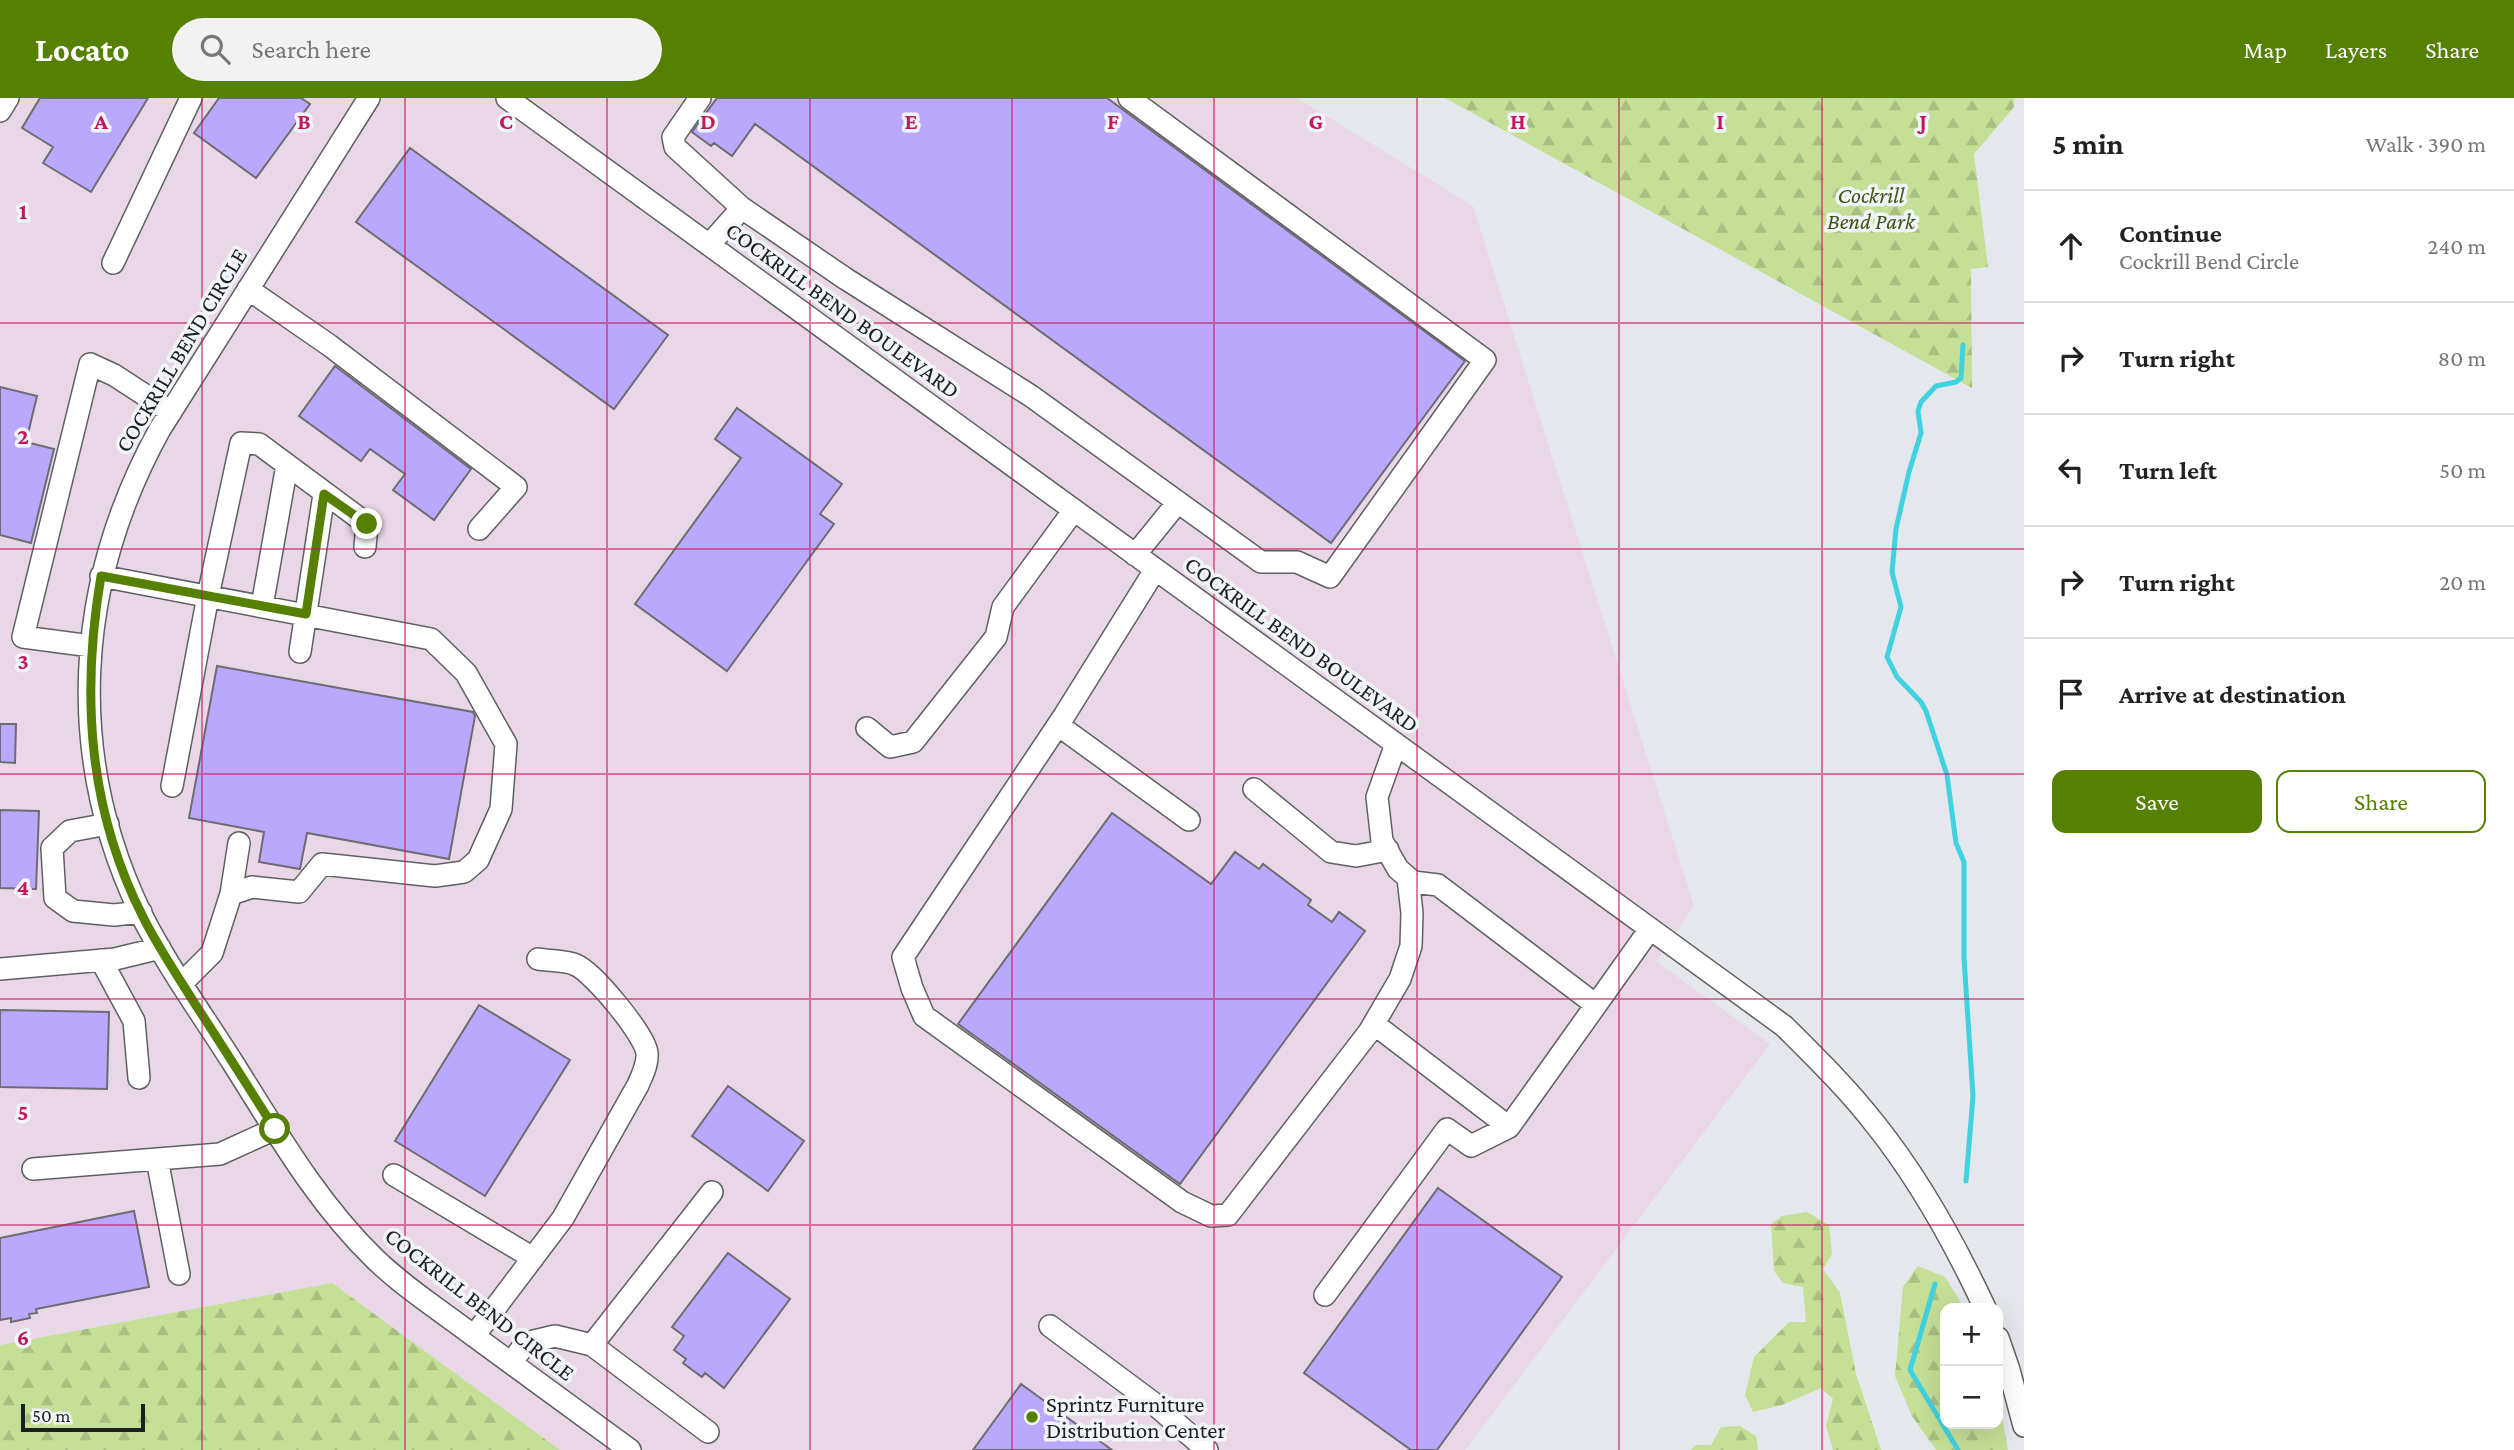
<!DOCTYPE html>
<html lang="en">
<head>
<meta charset="utf-8">
<style>
	:root { --surface:#fff; --page:#f2f2f2; --text:#222; --muted:#767676; --line:#e0e0e0; --accent:#568002 }
	body { margin:0; font-family:"Crimson Pro",serif; background:var(--page); color:var(--text) }
	.controls { position:absolute; right:21px; bottom:21px; display:grid; overflow:hidden; border-radius:14px; box-shadow:0 7px 28px #0002 }
	.controls button { width:63px; height:63px; display:grid; place-items:center; padding:0; border:0; border-bottom:2px solid var(--line); background:var(--surface); color:var(--text); font:35px sans-serif }
	.scale { position:absolute; left:21px; bottom:18px; width:124px; box-sizing:border-box; padding-left:7px; border:4px solid #1d1e20; border-top:0; font-size:19px; line-height:24px; white-space:nowrap; color:#1d1e20; -webkit-text-stroke:5px #f1f5f9; paint-order:stroke }
	.stop { position:absolute; width:21px; height:21px; margin:-16px; border:5px solid #568002; border-radius:50%; background:#fff }
	.stop.end { background:#568002; border-color:#fff; box-shadow:0 2px 7px #0008 }
	.list { margin:0; padding:0; list-style:none }
	h2 { display:flex; justify-content:space-between; align-items:center; height:91px; margin:0; padding:0 28px; font-size:30px }
	h2 small { font-size:23px; font-weight:400; color:var(--muted) }
	.list li { display:grid; grid-template-columns:46px 1fr auto; gap:21px; align-items:center; box-sizing:border-box; height:112px; padding:0 28px; border-top:2px solid var(--line) }
	.list b { display:block; font-size:26px; white-space:nowrap }
	.list p { margin:0; font-size:23px; white-space:nowrap; color:var(--muted) }
	.list em { font-size:23px; font-style:normal; color:var(--muted) }
	.actions { display:flex; gap:14px; padding:21px 28px }
	.actions a { flex:1; padding:16px 0; border:2px solid var(--accent); border-radius:14px; text-align:center; font-size:24px; color:var(--accent) }
	.actions .main { background:var(--accent); color:#fff }
	.icon { flex:none; width:38px; height:38px; fill:none; stroke:currentColor; stroke-width:2; stroke-linecap:round; stroke-linejoin:round }
	.map { position:relative; flex:none; width:2024px; height:1352px; overflow:hidden }
	header { display:flex; align-items:center; gap:42px; box-sizing:border-box; height:98px; padding:0 35px; background:var(--accent); color:#fff }
	header strong { font-size:33px }
	nav { display:flex; gap:38px; margin-inline-start:auto; font-size:24px }
	.search { width:490px; height:63px; background:var(--page); display:flex; align-items:center; gap:18px; box-sizing:border-box; padding:0 24px; border-radius:38px; color:var(--muted); font-size:26px }
	main { display:flex }
	aside { flex:1; background:var(--surface) }
	.map>svg:first-child { display:block }
	.industrial { fill:#e9d6e7 }
	.forest { fill:url(#forest-firs) }
	.lines { fill:none; stroke-linecap:round; stroke-linejoin:round }
	.stream { stroke:#41d2e1; stroke-width:5 }
	.building { fill:#b9a8fd; stroke:#6d6d71; stroke-width:2 }
	.minor-casing { stroke:#5e6164; stroke-width:24 }
	.minor { stroke:#fff; stroke-width:21 }
	.route { stroke:#568002; stroke-width:9 }
	.grid { fill:none; stroke:#c2185b; stroke-width:2; stroke-opacity:0.55 }
	.poi-dot { fill:#568002; stroke:#f1f5f9; stroke-width:2.5 }
	.labels { text-anchor:middle; stroke-width:7; stroke-linejoin:round; paint-order:stroke }
	.park-label { font-size:23px; font-style:italic; fill:#415415; stroke:#f1f5f9 }
	.street-label { font-size:23px; fill:#1d1e20; stroke:#f1f5f9 }
	.poi-label { font-size:23px; fill:#1d1e20; stroke:#f1f5f9; text-anchor:start }
	.grid-label { font-size:23px; text-anchor:middle; font-weight:bold; fill:#c2185b; stroke:#f1f5f9; stroke-width:7; stroke-linejoin:round; paint-order:stroke }
</style>
</head>
<body>
<header>
<strong>Locato</strong>
<div class="search"><svg class="icon" aria-label="search" viewBox="0 0 24 24"><circle cx="10" cy="10" r="6"/><path d="M15 15l6 6"/></svg>Search here</div>
<nav><a>Map</a><a>Layers</a><a>Share</a></nav>
</header>
<main>
<div class="map">
<svg width="2024" height="1352" viewBox="0 0 2024 1352">
	<defs>
		<pattern id="forest-firs" width="22" height="20" patternUnits="userSpaceOnUse" patternTransform="scale(1.75)"><rect width="22" height="20" fill="#c4df96"/><path d="M5 1l3.5 6h-7zM16 11l3.5 6h-7z" fill="#a8bf81"/></pattern>
	</defs>
	<rect width="100%" height="100%" fill="#e4e7ec"/>
	<!-- industrial -->
	<path class="industrial" d="M0 0H1297L1473 108 1694 808 1656 863 1770 946 1465 1352H560L332 1185 0 1247Z"/>
	<!-- forest -->
	<path class="forest" d="M1445 0H2014V9L1974 56 1988 169 1971 171 1972 290Z
		M1807 1114 1829 1127 1832 1156 1823 1171 1840 1195 1856 1276 1881 1352H1833L1826 1328 1833 1301 1821 1290 1782 1307 1753 1314 1745 1297 1754 1259 1789 1224H1806L1803 1189 1783 1185 1774 1173 1771 1126 1782 1118Z
		M1918 1168 1945 1179 1962 1206V1210H1945V1326H1998V1310L2001 1312 2008 1352H1936L1912 1318 1895 1278 1903 1189Z
		M332 1185 560 1352H0V1247Z
		M1740 1328 1756 1338 1758 1352H1691L1696 1347H1711L1721 1329Z"/>
	<g class="lines">
		<!-- stream -->
		<path class="stream" d="M1963 247 1961 280 1956 284 1936 288 1921 304 1918 313 1921 335 1909 374 1896 431 1892 474 1901 509 1887 559 1897 579 1921 604 1926 613 1947 677 1956 745 1964 764V860L1973 998 1966 1083
			M1935 1186 1910 1272 1958 1352"/>
	</g>
	<!-- building -->
	<path class="building" d="M40 0H148L91 94 43 65 53 49 22 30Z
		M219 0H301L310 6 256 80 194 35Z
		M717 0H1107L1465 263 1331 445 755 26 732 58 714 45 711 48 692 34Z
		M410 50 668 237 614 311 356 124Z
		M335 268 471 371 434 422 393 392 405 376 370 351 361 363 299 318Z
		M0 289 37 298 26 344 54 351 31 445 0 437Z
		M737 310 842 386 820 416 834 426 727 573 635 506 741 360 715 341Z
		M217 568 473 614 475 618 449 761 307 735 300 771 259 764 264 734 189 720Z
		M0 626H16L15 665 0 664Z
		M0 712 39 713 36 791 0 790Z
		M1112 715 1211 786 1235 754 1259 771 1263 766 1311 802 1308 807 1332 824 1339 814 1365 833 1180 1086 958 926Z
		M479 907 570 962 485 1098 395 1043Z
		M0 912 109 914 107 991 0 989Z
		M728 988 804 1043 768 1093 692 1038Z
		M1438 1090 1562 1179 1437 1352H1411L1304 1275Z
		M134 1113 149 1189 36 1211 37 1215 29 1216 30 1220 11 1224V1220L0 1222V1140Z
		M728 1155 790 1201 724 1290 705 1275 702 1279 683 1265 686 1261 674 1252 684 1238 672 1229Z
		M1021 1286 1112 1352H973Z"/>
	<g class="lines">
		<!-- minor casing -->
		<g class="minor-casing">
			<path id="minor" d="M369 0 160 331C75 485 64 656 141 816 167 868 202 916 233 965 276 1033 317 1105 375 1161 405 1190 441 1213 474 1238 526 1276 578 1314 630 1352
				M507 0 1784 928C1815 959 1848 991 1875 1026 1920 1082 1955 1146 1985 1210
				M700 0 673 39 675 49 742 110 846 181 1031 298 1261 464H1297L1330 479 1485 262 1129 0
				M0 13 8 0
				M709 147 742 110
				M113 165 191 0
				M248 191 329 247 516 389 479 431
				M1135 457 1178 404
				M1155 472 1064 618 903 859 912 890 924 918 1182 1104 1211 1118 1228 1117 1369 934 1400 881 1411 848 1412 815 1408 780
				M101 478 431 541 466 575 506 646 501 711 478 762 464 774 435 778 322 766 299 794 252 789 231 796 212 855 182 885
				M262 508 287 367
				M91 548 23 539 90 266 114 277 171 314
				M300 554 324 396
				M1058 627 1189 722
				M867 630 890 649 913 644 996 539 1003 509 1074 412
				M1396 646 1377 699 1382 743 1398 771 1413 784 1438 787 1596 907 1650 831
				M172 688 208 498 241 345 259 346 367 426 365 449
				M1254 691 1331 754 1356 758 1388 752
				M108 726 70 733 52 750 55 800 73 813 114 817 141 814
				M231 796 239 745
				M101 862 134 923 139 980
				M0 871 115 861 160 850
				M1374 926 1509 1029 1596 907
				M157 1061 179 1176
				M33 1071 220 1056 275 1031
				M394 1077 533 1160
				M1325 1197 1447 1031 1471 1048 1509 1029
				M1050 1228 1152 1304 1207 1352
				M474 1238 563 1120 638 987C642 977 648 967 647 955 645 937 594 875 576 867 566 862 549 863 538 861
				M1998 1240 2009 1272 2024 1328
				M592 1247 712 1094
				M511 1265 522 1250 534 1243 555 1238 592 1247 708 1334"/>
		</g>
		<!-- minor -->
		<use href="#minor" class="minor"/>
	</g>
	<g class="lines">
		<!-- route -->
		<path class="route" d="M275 1031C248 989 222 947 195 906 177 877 158 849 143 819 88 711 81 596 101 478L306 516 324 396 367 426"/>
	</g>
	<!-- grid -->
	<path class="grid" d="M202 0V1352M405 0V1352M607 0V1352M810 0V1352M1012 0V1352M1214 0V1352M1417 0V1352M1619 0V1352M1822 0V1352M0 225H2024M0 451H2024M0 676H2024M0 901H2024M0 1127H2024"/>
	<!-- markers -->
	<circle class="poi-dot" cx="1032" cy="1319" r="7"/>
	<g class="labels">
		<!-- park labels -->
		<g class="park-label">
			<text x="1871" y="105">Cockrill<tspan x="1871" dy="26">Bend Park</tspan></text>
		</g>
		<!-- street labels -->
		<g class="street-label">
			<text transform="translate(843 212) rotate(36)" y="8">COCKRILL BEND BOULEVARD</text>
			<text transform="translate(181 252) rotate(-59)" y="8">COCKRILL BEND CIRCLE</text>
			<text transform="translate(1302 546) rotate(36)" y="8">COCKRILL BEND BOULEVARD</text>
			<text transform="translate(480 1206) rotate(38)" y="8">COCKRILL BEND CIRCLE</text>
		</g>
		<!-- poi labels -->
		<g class="poi-label">
			<text x="1046" y="1314">Sprintz Furniture<tspan x="1046" dy="26">Distribution Center</tspan></text>
		</g>
	</g>
	<g class="grid-label">
		<text x="101" y="31">A</text>
		<text x="304" y="31">B</text>
		<text x="506" y="31">C</text>
		<text x="708" y="31">D</text>
		<text x="911" y="31">E</text>
		<text x="1113" y="31">F</text>
		<text x="1316" y="31">G</text>
		<text x="1518" y="31">H</text>
		<text x="1720" y="31">I</text>
		<text x="1923" y="31">J</text>
		<text x="23" y="121">1</text>
		<text x="23" y="346">2</text>
		<text x="23" y="571">3</text>
		<text x="23" y="797">4</text>
		<text x="23" y="1022">5</text>
		<text x="23" y="1247">6</text>
	</g>
</svg>
<div class="controls">
<button>+</button>
<button>−</button>
</div>
<div class="scale">50 m</div>
<div class="stop" style="left:275px;top:1031px"></div>
<div class="stop end" style="left:367px;top:426px"></div>
</div>
<aside>
<h2>5 min<small>Walk · 390 m</small></h2>
<ul class="list">
<li><svg class="icon" aria-label="ahead" viewBox="0 0 24 24"><path d="M12 20V5M6 11l6-6 6 6"/></svg><div><b>Continue</b><p>Cockrill Bend Circle</p></div><em>240 m</em></li>
<li><svg class="icon" aria-label="right" viewBox="0 0 24 24"><path d="M7 20v-9h11M14 6l5 5-5 5"/></svg><div><b>Turn right</b></div><em>80 m</em></li>
<li><svg class="icon" aria-label="left" viewBox="0 0 24 24"><path d="M17 20v-9H6M10 6l-5 5 5 5"/></svg><div><b>Turn left</b></div><em>50 m</em></li>
<li><svg class="icon" aria-label="right" viewBox="0 0 24 24"><path d="M7 20v-9h11M14 6l5 5-5 5"/></svg><div><b>Turn right</b></div><em>20 m</em></li>
<li><svg class="icon" aria-label="arrive" viewBox="0 0 24 24"><path d="M6 21V4h12l-3 4 3 4H6"/></svg><div><b>Arrive at destination</b></div></li>
</ul>
<div class="actions"><a class="main">Save</a><a>Share</a></div>
</aside>
</main>
</body>
</html>
